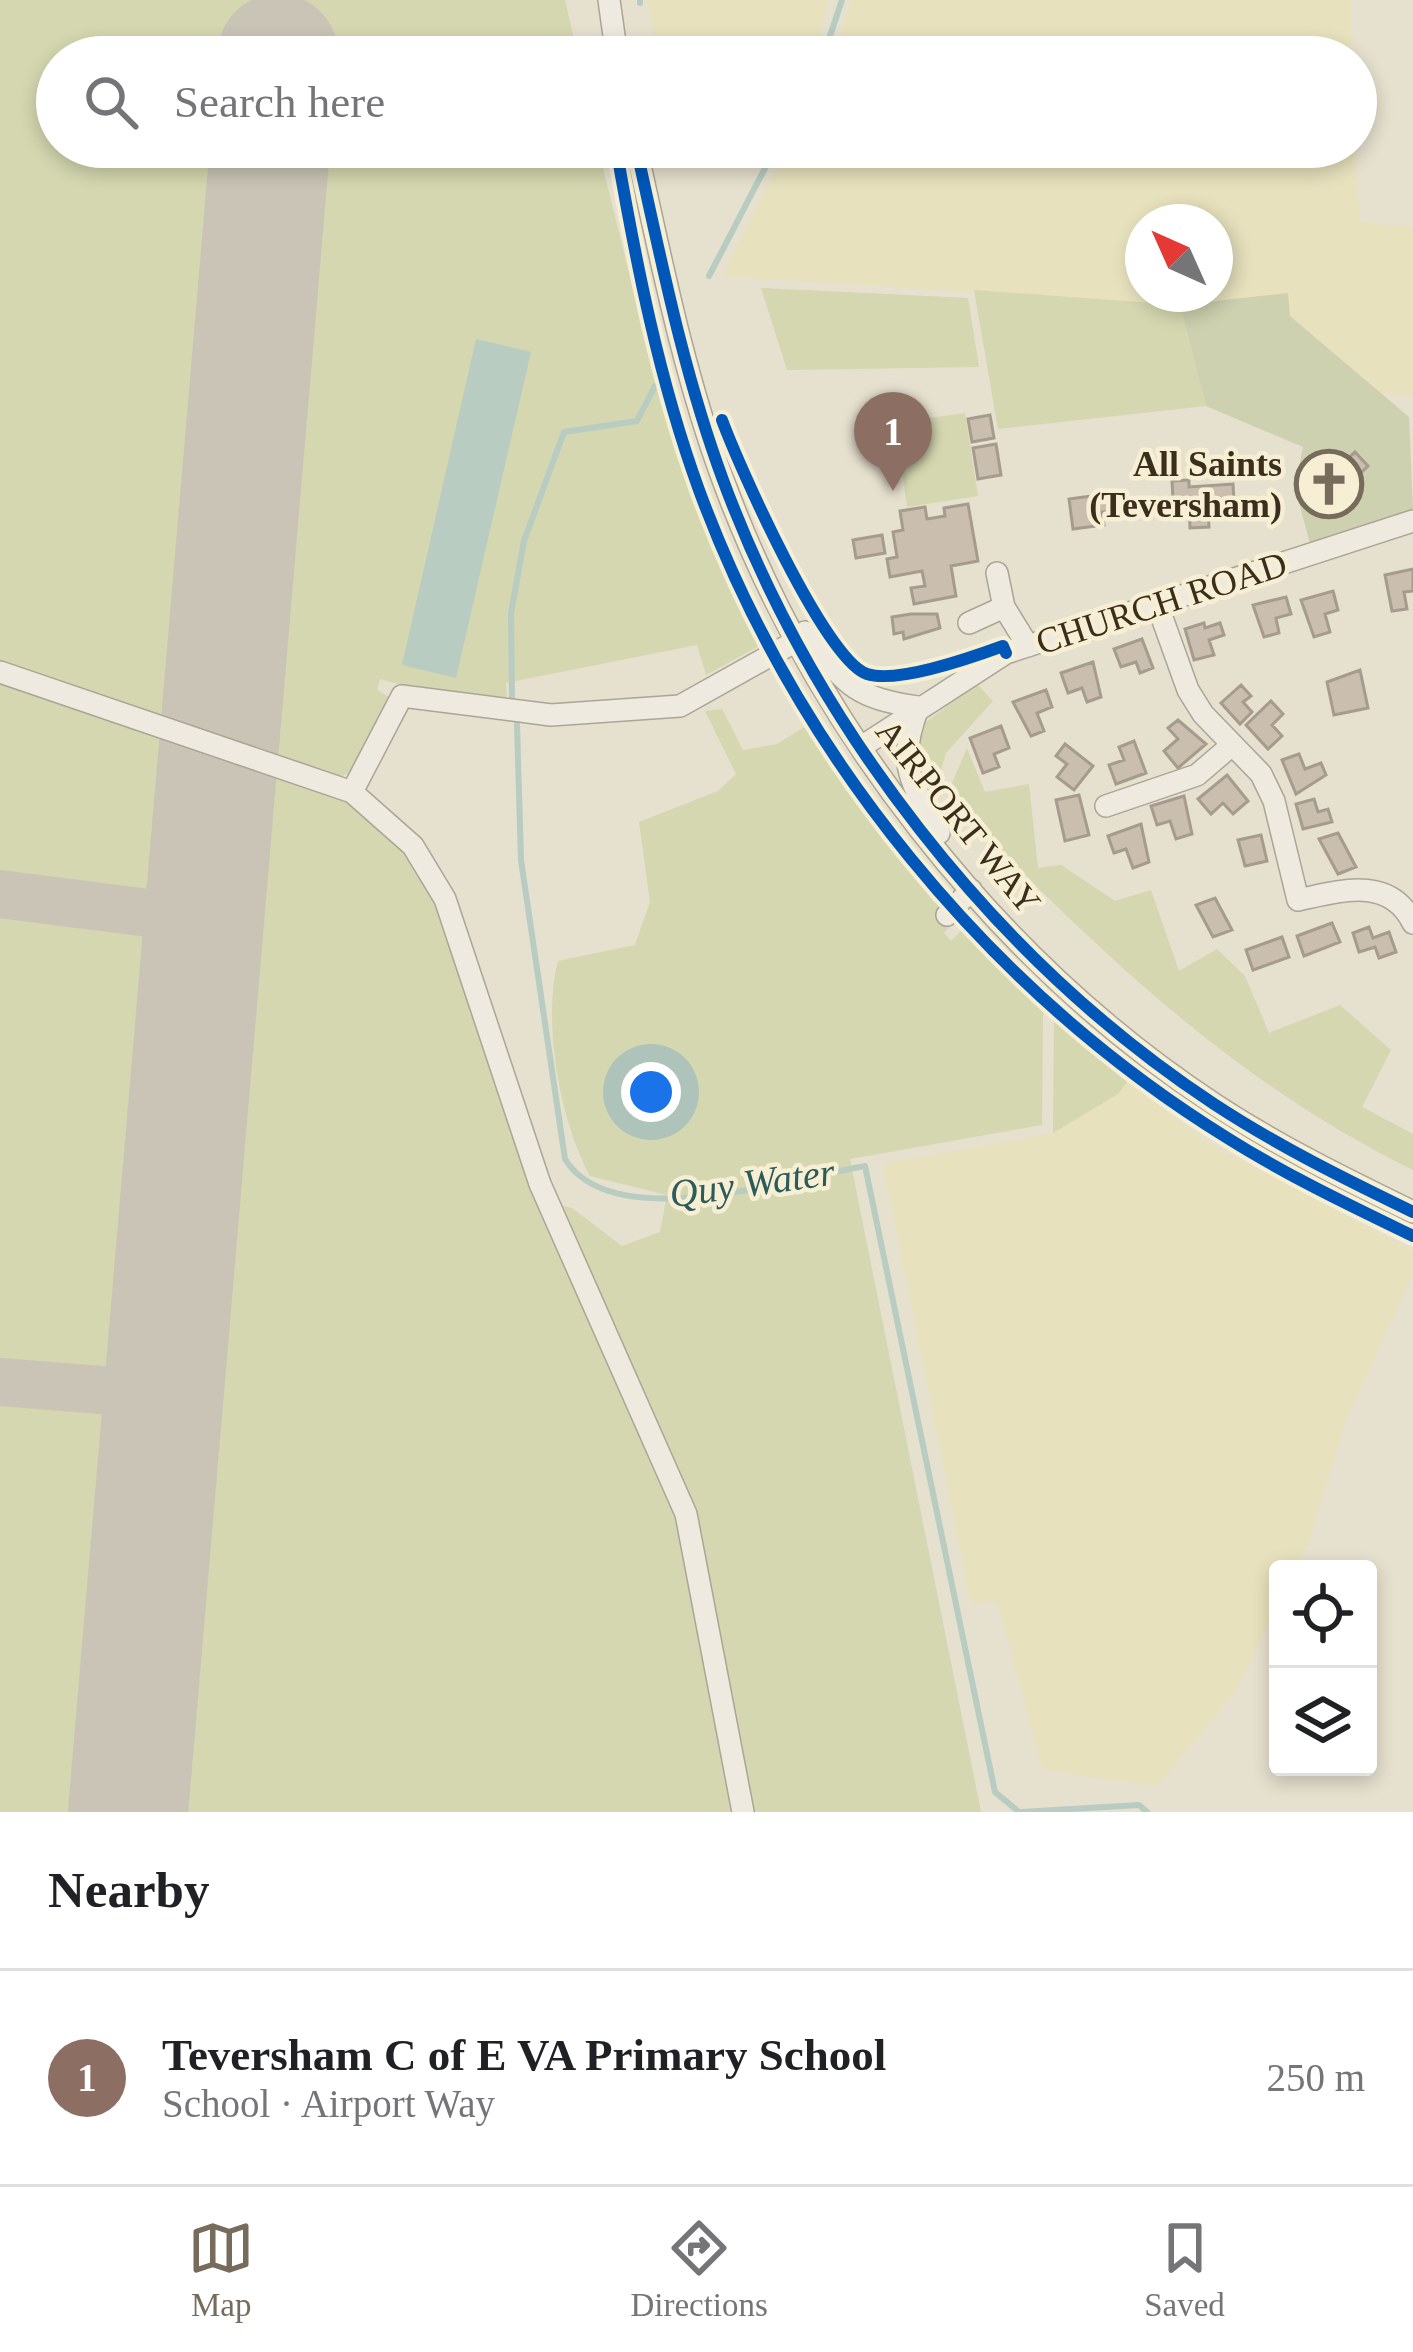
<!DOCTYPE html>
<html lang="en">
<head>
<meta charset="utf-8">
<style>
	:root { --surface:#fff; --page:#f6f6f6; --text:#202124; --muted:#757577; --line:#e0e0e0; --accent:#776c5b }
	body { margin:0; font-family:Georgia,serif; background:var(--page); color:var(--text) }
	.controls { position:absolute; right:36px; bottom:36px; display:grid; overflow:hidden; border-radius:12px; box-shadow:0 6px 18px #0003 }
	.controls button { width:108px; height:108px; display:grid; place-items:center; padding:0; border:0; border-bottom:3px solid var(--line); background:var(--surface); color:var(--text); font:60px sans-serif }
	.compass { position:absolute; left:1125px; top:204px; width:108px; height:108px; border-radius:50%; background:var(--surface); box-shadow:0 6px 18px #0003; rotate:315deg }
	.you { position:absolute; left:651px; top:1092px; width:42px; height:42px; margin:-30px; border:9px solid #fff; border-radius:50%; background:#1a73e8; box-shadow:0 0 0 18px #1a73e833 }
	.badge { display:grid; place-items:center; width:78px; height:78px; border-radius:50%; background:var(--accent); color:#fff; font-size:39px; font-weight:700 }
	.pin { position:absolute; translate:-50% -99px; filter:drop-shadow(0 3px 6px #0008) }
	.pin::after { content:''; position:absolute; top:63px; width:42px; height:36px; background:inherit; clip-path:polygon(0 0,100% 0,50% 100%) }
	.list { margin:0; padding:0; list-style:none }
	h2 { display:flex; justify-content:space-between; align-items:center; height:156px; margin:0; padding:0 48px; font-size:51px }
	h2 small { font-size:39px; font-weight:400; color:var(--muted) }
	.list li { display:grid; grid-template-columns:78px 1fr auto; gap:36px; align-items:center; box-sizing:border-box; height:216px; padding:0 48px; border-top:3px solid var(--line) }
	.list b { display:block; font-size:45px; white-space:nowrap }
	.list p { margin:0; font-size:39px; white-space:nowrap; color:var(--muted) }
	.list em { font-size:39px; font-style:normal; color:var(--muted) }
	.icon { flex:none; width:66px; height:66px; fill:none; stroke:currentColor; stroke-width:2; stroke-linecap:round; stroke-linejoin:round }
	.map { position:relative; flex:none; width:1413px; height:1812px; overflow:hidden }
	.search { position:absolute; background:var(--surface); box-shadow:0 6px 18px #0003; left:36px; right:36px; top:36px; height:132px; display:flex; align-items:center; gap:30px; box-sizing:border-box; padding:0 42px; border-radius:66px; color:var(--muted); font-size:45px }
	.sheet { height:372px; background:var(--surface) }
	nav { display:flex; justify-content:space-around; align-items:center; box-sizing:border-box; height:168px; border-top:3px solid var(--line); background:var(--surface); font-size:33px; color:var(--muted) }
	nav a { display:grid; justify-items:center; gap:6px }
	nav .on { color:var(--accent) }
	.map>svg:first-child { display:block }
	.farmland { fill:#e7e1bd; fill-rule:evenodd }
	.green { fill:#d4d7af }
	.cemetery { fill:#ced1af }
	.water { fill:#b8ccc1 }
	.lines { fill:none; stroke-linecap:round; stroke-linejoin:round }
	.stream { stroke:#b8ccc1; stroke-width:6 }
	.taxiway { stroke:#cac4b6; stroke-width:48 }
	.runway { stroke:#cac4b6; stroke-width:120 }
	.building { fill:#cabeae; stroke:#a69c8d; stroke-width:3 }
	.minor-casing { stroke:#aba596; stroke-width:24 }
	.minor { stroke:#eeeadf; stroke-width:21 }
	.cycleway-casing { stroke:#f7efd3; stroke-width:20 }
	.cycleway { stroke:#0057b8; stroke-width:12 }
	.labels { text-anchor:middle; stroke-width:9; stroke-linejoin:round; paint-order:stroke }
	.poi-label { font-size:36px; font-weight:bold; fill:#3b2e1d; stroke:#f7efd3; text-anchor:end }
	.street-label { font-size:36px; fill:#3b2e1d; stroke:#f7efd3 }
	.water-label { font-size:39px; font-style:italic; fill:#2c5b5b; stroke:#f7efd3 }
</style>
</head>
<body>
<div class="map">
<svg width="1413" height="1812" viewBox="0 0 1413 1812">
	<rect width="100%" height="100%" fill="#e6e0ce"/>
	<!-- farmland -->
	<path class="farmland" d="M648 0H828L816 49 749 57H657Z
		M851 0H1351V57H833Z
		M787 147H1354L1360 222 1413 227V397L1381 393 1290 315 1287 293 1180 305 722 276ZM1143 222H1215V294H1143Z
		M1127 1082 1205 1141 1413 1251V1275L1346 1420 1308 1544 1296 1569H1278V1605L1235 1692 1157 1786 1043 1770 997 1601 971 1604 883 1164 1053 1133 1118 1094Z"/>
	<!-- green -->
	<path class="green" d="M0 0H565L578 57H57V147H598L651 363 696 500 759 646 706 675 697 645 506 683 507 705 434 694 380 679 377 690 392 699 353 772 339 777 0 666Z
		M761 288 968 298 979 367 787 370Z
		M974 290 1180 305 1206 406 998 429Z
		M965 413 978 496 907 507 895 423Z
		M0 678 272 766 363 807 428 875 527 1161 678 1505 737 1812H0Z
		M976 683 993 701 946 753 933 799 914 767 920 727Z
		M722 709 743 750 777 744 806 726 883 840 954 922 944 933 951 941 962 930 1043 1012 1042 1125 850 1159 981 1812H746L699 1538 554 1204 572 1208 622 1246 660 1232 667 1195 590 1176C560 1121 542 1021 558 961L635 945 650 902 639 822 718 791 736 774 705 711Z
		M967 748 985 792 1029 784 1038 868 1061 865 1115 901 1151 890 1179 971 1217 949 1245 976 1269 1033 1340 1005 1391 1050 1362 1107 1413 1134V1170C1229 1080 1087 941 947 795Z
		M1054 1021 1127 1082 1118 1094 1053 1133Z"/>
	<!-- cemetery -->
	<path class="cemetery" d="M1288 293 1290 316 1409 417 1413 511 1310 544 1295 487 1303 447 1206 406 1180 305Z"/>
	<!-- water -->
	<path class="water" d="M476 339 531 352 456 678 402 665Z"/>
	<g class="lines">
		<!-- stream -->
		<path class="stream" d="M640 0V3
			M823 57 842 0
			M709 276 776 147
			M512 697 511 613 524 541 564 432 637 421 655 386
			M517 725 521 860 565 1159C612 1236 790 1179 865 1166L995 1792 1019 1812
			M1021 1812 1139 1805 1147 1812"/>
		<!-- taxiway -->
		<path class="taxiway" d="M0 894 204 920
			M0 1382 163 1395"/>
		<!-- runway -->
		<path class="runway" d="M278 57V54
			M128 1812 270 147"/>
	</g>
	<!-- building -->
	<path class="building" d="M990 415 994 438 972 442 968 419Z
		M996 444 1001 475 978 479 973 448Z
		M1355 452 1368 466 1351 483 1357 490 1340 512 1318 508 1304 486 1330 461 1337 469Z
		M1189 480V487L1233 484 1234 502 1208 504 1209 527 1190 528 1189 498 1173 499 1172 481Z
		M1121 492 1123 510 1102 512 1104 525 1073 529 1069 499Z
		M968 504 978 561 951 566 956 596 914 604 911 588 925 586 922 571 890 577 887 559 897 557 893 532 903 530 900 511 925 507 927 519 945 516 944 508Z
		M882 535 885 553 856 558 853 540Z
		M1413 569V591L1404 592 1407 609 1392 611 1385 575Z
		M1333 591 1338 610 1325 614 1330 632 1314 637 1301 600Z
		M1286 597 1291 614 1276 618 1279 633 1264 637 1253 605Z
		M911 614H937L940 628 904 639 903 632 894 634 892 617Z
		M1204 623 1205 628 1220 623 1224 635 1209 640 1214 655 1194 660 1185 629Z
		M1142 639 1153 668 1140 673 1136 662 1121 667 1114 649Z
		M1093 662 1101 697 1087 702 1082 688 1068 693 1061 673Z
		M1360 670 1368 708 1334 715 1327 682Z
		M1241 685 1251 696 1243 702 1252 712 1240 724 1221 703Z
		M1046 690 1052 707 1037 713 1044 731 1031 736 1013 702Z
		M1271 701 1283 714 1272 725 1282 736 1268 749 1246 725Z
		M1178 720 1206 744 1178 768 1164 751 1178 739 1168 728Z
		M1001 726 1009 748 994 754 999 767 983 773 970 738Z
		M1134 741 1146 773 1116 784 1109 765 1124 760 1119 747Z
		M1065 744 1093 766 1074 790 1057 777 1067 764 1056 756Z
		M1299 754 1305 769 1321 763 1326 775 1296 794 1282 760Z
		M1227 775 1248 801 1233 814 1223 803 1211 814 1198 799Z
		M1079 795 1089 835 1065 841 1056 800Z
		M1184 796 1192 834 1176 839 1170 821 1157 825 1151 806Z
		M1314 799 1318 812 1328 809 1332 822 1303 829 1296 804Z
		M1141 824 1149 862 1133 868 1126 849 1114 853 1108 836Z
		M1338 833 1356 867 1338 874 1319 839Z
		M1261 835 1267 861 1245 866 1238 840Z
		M1215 898 1232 930 1213 937 1196 905Z
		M1332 923 1340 942 1304 956 1297 936Z
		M1369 927 1373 938 1389 932 1396 952 1379 958 1375 947 1359 952 1353 933Z
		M1282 937 1289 957 1253 970 1246 950Z"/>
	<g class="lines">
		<!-- minor casing -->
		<g class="minor-casing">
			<path id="minor" d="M609 0 617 57
				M636 147C661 259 683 372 723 480 814 726 994 959 1214 1104 1278 1146 1345 1179 1413 1212
				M997 573 1004 607 1028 646
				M1156 601 1188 690 1203 714 1261 774 1274 801 1298 900C1339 891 1390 875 1413 923
				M969 623 1004 607
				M805 632C846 684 851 697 918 707
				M0 672 352 792 413 846 445 899 540 1184 686 1514 743 1812
				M918 708C896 766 911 781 939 833
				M861 747 1006 653 1413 521
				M352 792 402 696 551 715 680 706 798 640
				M1106 806 1197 775 1232 745
				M947 915 971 890"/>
		</g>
		<!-- minor -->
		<use href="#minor" class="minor"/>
		<!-- cycleway casing -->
		<g class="cycleway-casing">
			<path id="cycleway" d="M616 147C636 263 659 380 699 490 796 754 989 991 1229 1139 1288 1176 1351 1206 1413 1236
				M636 147C661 259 683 372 723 480 814 726 994 959 1214 1104 1278 1146 1345 1179 1413 1212
				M722 420C739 466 825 660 867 674 898 684 973 657 1003 646L1006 653"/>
		</g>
		<!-- cycleway -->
		<use href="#cycleway" class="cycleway"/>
	</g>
	<!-- icons -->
	<defs>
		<g id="church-ring" transform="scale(3.45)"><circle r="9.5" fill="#f7efd3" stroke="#776c5b" stroke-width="1.5"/><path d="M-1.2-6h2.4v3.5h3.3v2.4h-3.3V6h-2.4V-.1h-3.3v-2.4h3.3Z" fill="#776c5b"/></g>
	</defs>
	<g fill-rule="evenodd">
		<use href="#church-ring" x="1329" y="484"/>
	</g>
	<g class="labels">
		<!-- poi labels -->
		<g class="poi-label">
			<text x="1282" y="476">All Saints<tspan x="1282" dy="41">(Teversham)</tspan></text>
		</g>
		<!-- street labels -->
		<g class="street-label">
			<text transform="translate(1161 602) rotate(-18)" y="13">CHURCH ROAD</text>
			<text transform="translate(959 816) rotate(51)" y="13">AIRPORT WAY</text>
		</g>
		<!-- water labels -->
		<g class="water-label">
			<text transform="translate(752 1182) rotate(-8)" y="14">Quy Water</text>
		</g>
	</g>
</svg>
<div class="controls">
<button><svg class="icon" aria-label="locate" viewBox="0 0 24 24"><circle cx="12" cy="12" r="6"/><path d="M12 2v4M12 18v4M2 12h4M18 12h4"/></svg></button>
<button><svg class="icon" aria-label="layers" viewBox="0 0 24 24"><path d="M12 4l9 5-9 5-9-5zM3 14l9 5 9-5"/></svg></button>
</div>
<svg class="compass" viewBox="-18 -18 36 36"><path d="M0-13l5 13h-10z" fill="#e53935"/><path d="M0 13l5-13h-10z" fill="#757577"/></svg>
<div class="you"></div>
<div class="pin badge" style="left:893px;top:491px;background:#8d6e63">1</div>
<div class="search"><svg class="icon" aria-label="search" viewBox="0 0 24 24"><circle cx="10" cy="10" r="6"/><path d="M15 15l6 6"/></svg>Search here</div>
</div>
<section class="sheet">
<h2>Nearby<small></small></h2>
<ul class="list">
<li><span class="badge" style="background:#8d6e63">1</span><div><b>Teversham C of E VA Primary School</b><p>School · Airport Way</p></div><em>250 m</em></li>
</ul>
</section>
<nav>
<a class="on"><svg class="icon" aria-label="map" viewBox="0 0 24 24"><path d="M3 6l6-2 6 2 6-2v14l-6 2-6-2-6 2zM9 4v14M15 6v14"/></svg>Map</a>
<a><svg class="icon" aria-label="directions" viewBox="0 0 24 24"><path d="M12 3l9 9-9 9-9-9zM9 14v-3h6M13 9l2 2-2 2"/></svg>Directions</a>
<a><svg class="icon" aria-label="saved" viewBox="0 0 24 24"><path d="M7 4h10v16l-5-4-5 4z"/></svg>Saved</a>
</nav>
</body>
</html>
